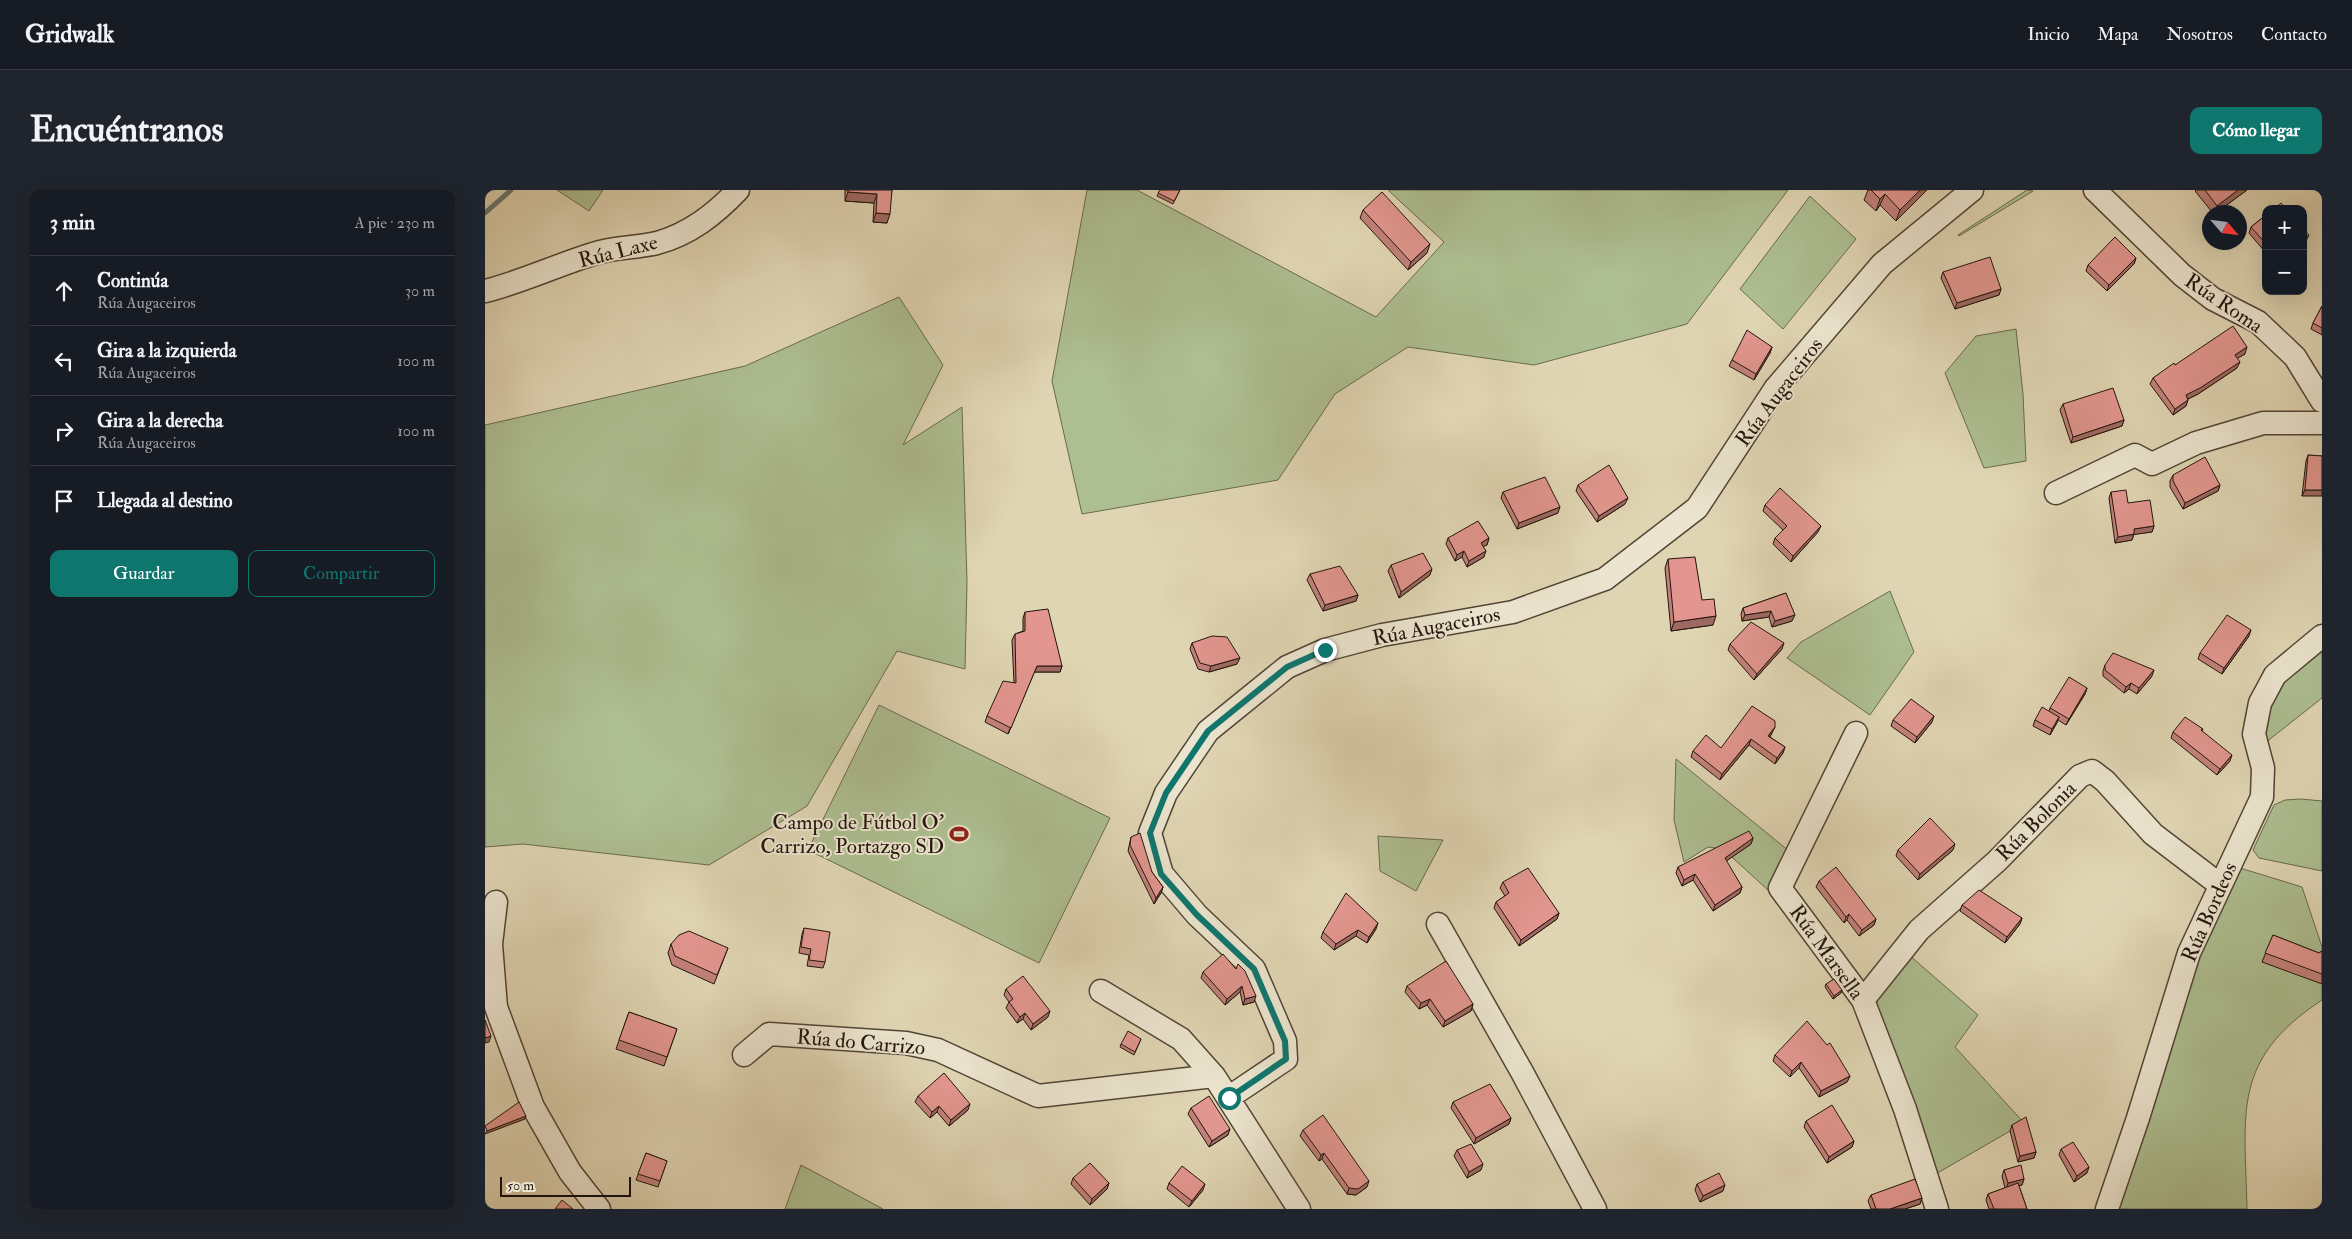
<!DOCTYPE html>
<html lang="es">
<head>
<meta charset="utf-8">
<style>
	:root { --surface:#171b24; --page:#20242c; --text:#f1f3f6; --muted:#9ea1a6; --line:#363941; --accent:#0f766e }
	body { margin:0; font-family:"IM FELL Double Pica",serif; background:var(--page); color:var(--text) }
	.controls { position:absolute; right:15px; top:15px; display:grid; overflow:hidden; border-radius:10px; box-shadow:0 5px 20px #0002 }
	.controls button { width:45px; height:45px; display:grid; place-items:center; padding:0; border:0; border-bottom:1px solid var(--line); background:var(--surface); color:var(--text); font:25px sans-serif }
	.compass { position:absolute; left:1717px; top:15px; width:45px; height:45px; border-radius:50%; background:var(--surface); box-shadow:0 5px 20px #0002; rotate:118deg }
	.scale { position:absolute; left:15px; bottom:12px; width:131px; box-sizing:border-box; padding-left:5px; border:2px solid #23150d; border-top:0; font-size:14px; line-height:18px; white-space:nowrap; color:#23150d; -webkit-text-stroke:4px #ebe4ce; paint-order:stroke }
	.stop { position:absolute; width:15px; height:15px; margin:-11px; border:4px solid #0f766e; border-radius:50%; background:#fff }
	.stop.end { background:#0f766e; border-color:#fff; box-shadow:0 1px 5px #0008 }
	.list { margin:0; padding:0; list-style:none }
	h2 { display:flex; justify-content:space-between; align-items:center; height:65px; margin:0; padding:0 20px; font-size:21px }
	h2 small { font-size:16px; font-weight:400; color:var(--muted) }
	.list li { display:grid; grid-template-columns:32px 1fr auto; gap:15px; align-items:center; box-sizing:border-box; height:70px; padding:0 20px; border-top:1px solid var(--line) }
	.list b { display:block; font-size:19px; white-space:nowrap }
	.list p { margin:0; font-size:16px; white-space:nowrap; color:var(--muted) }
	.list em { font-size:16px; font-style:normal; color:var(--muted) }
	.actions { display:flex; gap:10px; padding:15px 20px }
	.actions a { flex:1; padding:11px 0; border:1px solid var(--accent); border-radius:10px; text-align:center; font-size:18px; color:var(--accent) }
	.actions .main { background:var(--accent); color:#fff }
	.icon { flex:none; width:28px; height:28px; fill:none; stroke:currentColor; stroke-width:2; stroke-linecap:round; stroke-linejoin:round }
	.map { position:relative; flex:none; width:1837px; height:1019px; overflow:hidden; border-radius:10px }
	header { display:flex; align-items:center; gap:30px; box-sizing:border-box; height:70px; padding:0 25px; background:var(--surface); border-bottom:1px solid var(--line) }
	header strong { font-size:24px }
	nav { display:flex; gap:28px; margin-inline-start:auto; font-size:18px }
	.intro { display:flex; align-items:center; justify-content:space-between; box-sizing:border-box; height:120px; padding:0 30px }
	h1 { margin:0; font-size:35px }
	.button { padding:12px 22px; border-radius:10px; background:var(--accent); color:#fff; font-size:18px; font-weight:700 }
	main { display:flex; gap:30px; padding:0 30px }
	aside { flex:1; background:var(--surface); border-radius:10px; box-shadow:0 5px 20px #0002 }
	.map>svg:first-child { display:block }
	.green { fill:#adbe90; stroke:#686a4e }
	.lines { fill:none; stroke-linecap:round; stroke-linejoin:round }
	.stream { stroke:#6a7674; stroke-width:5 }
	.minor-casing { stroke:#524536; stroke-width:25 }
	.minor { stroke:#ebe4ce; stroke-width:22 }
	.wall { fill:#c2817b; stroke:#23150d }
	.shaded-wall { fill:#9e6964; stroke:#23150d }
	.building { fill:#e2968f; stroke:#23150d }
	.route { stroke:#0f766e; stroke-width:6 }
	.labels { text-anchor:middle; stroke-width:4; stroke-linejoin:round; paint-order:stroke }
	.street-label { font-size:21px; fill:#23150d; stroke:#ebe4ce }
	.poi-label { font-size:21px; fill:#23150d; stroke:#ebe4ce; text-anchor:end }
</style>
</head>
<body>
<header>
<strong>Gridwalk</strong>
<nav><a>Inicio</a><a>Mapa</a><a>Nosotros</a><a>Contacto</a></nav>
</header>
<div class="intro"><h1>Encuéntranos</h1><a class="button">Cómo llegar</a></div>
<main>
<aside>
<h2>3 min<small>A pie · 230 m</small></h2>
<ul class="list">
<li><svg class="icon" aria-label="ahead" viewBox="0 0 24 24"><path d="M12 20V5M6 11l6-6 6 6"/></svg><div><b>Continúa</b><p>Rúa Augaceiros</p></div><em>30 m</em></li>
<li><svg class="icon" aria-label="left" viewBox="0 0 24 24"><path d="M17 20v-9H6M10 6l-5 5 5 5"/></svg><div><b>Gira a la izquierda</b><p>Rúa Augaceiros</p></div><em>100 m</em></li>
<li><svg class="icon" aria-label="right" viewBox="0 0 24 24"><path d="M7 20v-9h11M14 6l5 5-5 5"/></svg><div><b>Gira a la derecha</b><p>Rúa Augaceiros</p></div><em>100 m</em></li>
<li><svg class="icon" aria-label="arrive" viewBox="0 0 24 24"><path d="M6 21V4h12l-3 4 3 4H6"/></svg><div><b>Llegada al destino</b></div></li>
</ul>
<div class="actions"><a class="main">Guardar</a><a>Compartir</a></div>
</aside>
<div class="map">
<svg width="1837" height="1019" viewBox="0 0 1837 1019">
	<rect width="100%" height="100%" fill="#e0d5b3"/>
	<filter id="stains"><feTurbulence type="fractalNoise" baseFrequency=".004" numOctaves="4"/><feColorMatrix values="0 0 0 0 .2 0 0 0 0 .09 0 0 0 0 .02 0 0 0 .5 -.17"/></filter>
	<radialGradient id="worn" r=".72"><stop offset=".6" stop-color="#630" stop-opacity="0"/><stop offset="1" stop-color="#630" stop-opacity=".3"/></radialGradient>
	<!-- green -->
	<path class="green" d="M72 0H118L104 21Z
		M602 0H652L891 127 959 52 903 0H1303L1202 134 1049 175 923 157 850 204 793 290 597 324 567 191Z
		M1542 0 1548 1 1474 46 1473 45Z
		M1325 6 1371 49 1298 139 1255 99Z
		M414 107 458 175 418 255 477 217 482 392 480 479 412 461 322 616 224 675 38 654 0 657V235L260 176Z
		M1531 139 1538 204 1541 271 1499 278 1460 183 1491 146Z
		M1405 401 1429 462 1385 525 1302 468 1316 452Z
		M1837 458V508L1780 553V533L1795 491Z
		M394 515 625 628 554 773 323 660Z
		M1191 569 1304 661 1284 701 1238 659 1223 657 1199 672 1189 630Z
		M1816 609 1837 611V681L1774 668 1768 660 1789 615 1800 610Z
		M893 646 958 650 931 701 895 681Z
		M1755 678 1817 697 1837 757V810C1746 870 1760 922 1762 1019H1629L1717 754Z
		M1423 764 1493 825 1470 857 1539 933 1449 985 1392 817V803Z
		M316 975 398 1019H300Z"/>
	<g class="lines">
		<!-- stream -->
		<path class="stream" d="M0 23 26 0"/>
		<!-- minor casing -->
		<g class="minor-casing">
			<path id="minor" d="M1610 0 1697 85 1728 109 1773 132 1810 167 1837 211
				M0 101C37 92 72 75 108 64 128 57 151 58 172 53 205 44 230 24 253 0
				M1571 303 1650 265 1667 274 1711 253 1778 233H1837
				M1371 543 1295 698 1378 810 1420 919 1452 1019
				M11 712 6 754 11 817 48 917 85 982 114 1019
				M953 734 1037 882 1110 1019
				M616 801 696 849 729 886 814 1019
				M1378 810 1434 740 1512 671 1595 586 1607 581 1620 591 1668 644 1735 695
				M259 865 284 844 421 853 453 860 553 906 729 886
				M743 908 801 869 800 851 769 779 712 725 677 684 665 643 681 603 723 541 802 477 840 460 897 445 1028 422 1120 389 1212 318 1290 199 1397 74 1487 0
				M1622 1019 1653 928 1704 763 1777 607 1778 578 1769 544 1775 513 1790 485 1837 446"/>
		</g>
		<!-- minor -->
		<use href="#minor" class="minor"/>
	</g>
	<!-- wall -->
	<path class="wall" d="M360 0H407L402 33 388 32 389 13 360 11Z
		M675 0H695L688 14 672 6Z
		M1383 0H1442L1411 31 1395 15 1391 21 1379 10Z
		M1711 0H1762L1732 22H1727L1710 1Z
		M878 20 942 63 923 80 875 28Z
		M1781 25V63L1764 43 1766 37Z
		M1651 68 1649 74 1622 101 1601 81 1603 75Z
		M1458 82 1516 99 1514 105 1470 119 1456 88Z
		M1837 116V145L1826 139 1828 133Z
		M1287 157 1285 163 1269 190 1244 176 1247 170Z
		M1760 164 1752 168V178L1713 204 1703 209 1701 216 1688 225 1665 194 1668 188 1690 175Z
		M1578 214 1639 230 1637 236 1586 253 1575 220Z
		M1823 265 1837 266 1817 306 1821 271Z
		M1688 285 1735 295 1733 301 1698 319 1685 297V291Z
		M1093 295 1140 314 1112 332 1091 301Z
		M1018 302 1073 323 1032 339 1016 308Z
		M1626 302 1643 313 1669 336 1667 342 1649 344 1647 350 1630 353 1624 308Z
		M1280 315 1333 342 1306 372 1288 354 1290 348 1298 340 1278 321Z
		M963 348H1004L1002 355 998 356 999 367 982 377 977 367 970 371 961 354Z
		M1183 369 1217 410 1228 435 1186 441 1180 378Z
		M906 375 945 385 914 408 903 381Z
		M825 384 873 405 871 411 838 421 822 390Z
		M1301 403 1307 431 1287 437 1284 427 1257 431 1256 424 1258 418Z
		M540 422 577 476 575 482H549L523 544 500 532 502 526 529 493 527 450 530 444 538 441V428Z
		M1764 446 1737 484 1713 469 1715 463Z
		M707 453 752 474 724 482 713 479 705 459Z
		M1245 454 1297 459 1269 490 1243 460Z
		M1620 475 1667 486 1652 504 1644 499 1639 503 1618 486V481Z
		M1602 498 1600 504 1581 535 1573 530 1565 545 1548 536 1550 530 1564 521 1565 518Z
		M1408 530 1447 532 1430 553 1406 536Z
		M1718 539 1717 541 1745 571 1732 585 1686 548 1688 542Z
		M1287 543 1285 547 1300 557 1298 563 1290 574 1264 555 1235 590 1206 567 1208 561 1236 558Z
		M646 647 667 682 678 697 676 703 669 714 643 661Z
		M1268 648 1266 654 1241 671 1257 697 1255 703 1228 721 1208 690 1197 696 1191 683 1193 677Z
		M1413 660H1468L1433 690 1411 666Z
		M1334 691 1391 729 1389 735 1374 746 1362 730 1359 733 1331 697Z
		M1018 692 1074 723 1072 729 1034 756 1009 718 1011 712 1020 706 1015 698Z
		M1477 715 1537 728 1535 734 1520 753 1475 721Z
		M319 738 340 772 338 778 322 776 324 765 314 763 317 744Z
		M891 739 882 753 871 746 849 760 836 748 838 742Z
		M1788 745 1834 763 1837 761V794L1777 772Z
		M186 754 243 758 229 794 187 775 183 763Z
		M751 779 769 812 758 815 755 802 740 815 716 788 718 782Z
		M1341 794 1357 800 1356 803 1348 809 1340 797Z
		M922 796 988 814 986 821 958 837 942 815 934 819 920 802Z
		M521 799 563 827 546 840 538 829 532 833 521 818 524 812 519 805Z
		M144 822 192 839 179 876 131 859Z
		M656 849 649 865 635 857 636 854Z
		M1290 865 1365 886 1362 892 1334 907 1314 878 1305 887 1288 871Z
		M433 906 483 920 464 936 452 922 445 928 430 912Z
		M968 912 1026 928 1024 934 989 954 966 918Z
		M706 918 743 945 724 957 703 924Z
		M1321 931 1369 951 1367 957 1342 973 1319 937Z
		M1527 935 1551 962 1549 968 1533 972 1525 941Z
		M818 940 882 997 871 1005 862 1004 837 969 834 971 815 946Z
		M1576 959 1602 983 1589 992 1574 965Z
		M972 960 996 980 982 988 969 966Z
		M161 963 182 971 173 997 151 990Z
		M1519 980 1539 989 1537 995 1534 996 1542 1019H1504L1501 1010 1503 1004 1520 998 1517 986Z
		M588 988 624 993 622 999 605 1015 586 994Z
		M684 993 718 1000 704 1017 682 999Z
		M1212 994 1238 1001 1215 1012 1210 1000Z
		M1386 1005 1437 1008 1435 1014 1420 1019H1386L1383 1011Z"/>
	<!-- shaded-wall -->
	<path class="shaded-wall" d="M1435 0H1442L1411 31 1415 20Z
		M1753 0H1762L1732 22H1730L1732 16Z
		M363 2 392 4 389 13 360 11Z
		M1400 4 1395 15 1391 21 1395 9Z
		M391 23 405 24 402 33 388 32Z
		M1824 45 1821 51 1818 54V50Z
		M945 54 942 63 923 80 926 72Z
		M1651 68 1649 74 1622 101 1624 95Z
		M1516 99 1514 105 1470 119 1472 113Z
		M1287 157 1285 163 1269 190 1271 184Z
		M1762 157 1760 164 1748 171 1750 165Z
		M1755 172 1752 178 1713 204 1699 211 1701 205Z
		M1703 210 1701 216 1688 225 1690 219Z
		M1639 230 1637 236 1586 253 1588 247Z
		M1735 295 1733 301 1698 319 1700 313Z
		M1820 300H1837V306H1817Z
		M1143 308 1140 314 1112 332 1114 326Z
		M1075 317 1073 323 1032 339 1034 333Z
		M1336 336 1333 342 1306 372 1308 366Z
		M1669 336 1667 342 1646 345 1649 339Z
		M1649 344 1647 350 1630 353 1633 347Z
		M1004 348 1002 355 993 359 996 353Z
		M979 361 977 367 970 371 972 365Z
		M1001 361 999 367 982 377 984 371Z
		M947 379 945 385 914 408 916 402Z
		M873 405 871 411 838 421 840 415Z
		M1286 421 1284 427 1257 431 1260 425Z
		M1310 425 1307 431 1287 437 1290 431Z
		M1231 426 1228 435 1186 441 1189 432Z
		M1766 440 1764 446 1737 484 1739 478Z
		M1299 453 1297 459 1269 490 1272 484Z
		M755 468 752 474 724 482 726 476Z
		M552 476H577L575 482H549L523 544Z
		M1669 480 1667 486 1652 504 1654 498Z
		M1646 493 1644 499 1639 503 1641 497Z
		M1602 498 1600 504 1581 535 1584 529Z
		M1449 526 1447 532 1430 553 1432 547Z
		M1574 527 1572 533 1565 545 1567 539Z
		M1290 537 1287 543 1281 552 1283 546Z
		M1266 549 1264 555 1235 590 1237 584Z
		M1300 557 1298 563 1290 574 1292 568Z
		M1747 565 1745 571 1732 585 1735 579Z
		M1268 648 1266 654 1237 674 1240 668Z
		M1470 654 1468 660 1433 690 1435 684Z
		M1210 684 1208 690 1197 696 1199 690Z
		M678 697 676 703 669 714 671 708Z
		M1257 697 1255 703 1228 721 1230 715Z
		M1074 723 1072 729 1034 756 1036 750Z
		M1364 724 1362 730 1359 733 1361 727Z
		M1537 728 1535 734 1520 753 1522 747Z
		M1391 729 1389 735 1374 746 1377 740Z
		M893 733 891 739 882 753 884 747Z
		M873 740 871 746 849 760 851 754Z
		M757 796 755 802 740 815 742 809Z
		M1357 800 1356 803 1348 809 1349 806Z
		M771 806 769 812 758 815 760 809Z
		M945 809 942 815 934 819 936 813Z
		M988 814 986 821 958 837 960 831Z
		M565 821 563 827 546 840 548 834Z
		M540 823 538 829 532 833 535 827Z
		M6 846 4 852 0 853V848Z
		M1316 872 1314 878 1305 887 1307 881Z
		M1365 886 1362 892 1334 907 1336 901Z
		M485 914 483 920 464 936 466 930Z
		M454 916 452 922 445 928 447 922Z
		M41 926 40 929 0 944 2 941Z
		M1026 928 1024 934 989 954 991 948Z
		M745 939 743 945 724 957 727 951Z
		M1369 951 1367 957 1342 973 1344 967Z
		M1551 962 1549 968 1533 972 1535 966Z
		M839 963 837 969 834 971 836 965Z
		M998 974 996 980 982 988 984 982Z
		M1604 977 1602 983 1589 992 1592 986Z
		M1539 989 1537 995 1521 999 1523 993Z
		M884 991 882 997 871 1005 862 1004 864 998Z
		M624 993 622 999 605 1015 607 1009Z
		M720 994 718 1000 704 1017 707 1011Z
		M1240 995 1238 1001 1215 1012 1218 1006Z
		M1437 1008 1435 1014 1420 1019H1405Z"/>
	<!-- building -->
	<path class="building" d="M363 0H407L405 24 391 23 392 4 363 2Z
		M675 0H695L689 11 673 3Z
		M1386 0H1435L1415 20 1400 4 1395 9Z
		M1720 0H1753L1732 16Z
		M897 2 945 54 926 72 878 20Z
		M1796 13 1801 19H1789Z
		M1781 25V54L1766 37Z
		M1818 39 1824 45 1818 50Z
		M1630 47 1651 68 1624 95 1603 75Z
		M1505 67 1516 99 1472 113 1458 82Z
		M1837 116V138L1828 133Z
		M1748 136 1762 157 1750 165 1755 172 1715 198 1701 205 1703 210 1690 219 1668 188 1689 173 1690 175Z
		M1262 140 1287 157 1271 184 1247 170Z
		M1628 198 1639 230 1588 247 1578 214Z
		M1823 265 1837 266V300H1820Z
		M1720 267 1735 295 1700 313 1688 291V285Z
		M1124 275 1143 308 1114 326 1093 295Z
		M1060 287 1075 317 1034 333 1018 302Z
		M1295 298 1336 336 1308 366 1290 348 1302 336 1280 315Z
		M1641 300 1643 313 1665 310 1669 336 1649 339V344L1633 347 1626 302Z
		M993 331 1004 348 996 353 1001 361 984 371 979 361 972 365 963 348Z
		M938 363 947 379 916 402 906 375Z
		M1210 367 1217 410 1229 409 1231 426 1189 432 1183 369Z
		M855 376 873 405 840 415 825 384Z
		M1301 403 1310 425 1290 431 1286 421 1260 425 1258 418Z
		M563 419 577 476H552L526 538 502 526 518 491 531 493 530 444 540 441V422Z
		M1742 425 1766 440 1739 478 1715 463Z
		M1266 432 1299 453 1272 484 1245 454Z
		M727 446 742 447 755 468 726 476 715 473 707 453Z
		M1628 463 1669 480 1654 498 1646 493 1641 497 1620 480V475Z
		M1584 487 1602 498 1584 529 1565 518Z
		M1426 509 1449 526 1432 547 1408 530Z
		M1267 516 1290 531V537L1283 546 1300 557 1292 568 1266 549 1237 584 1208 561 1221 545 1236 558Z
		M1557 517 1574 527 1567 539 1550 530Z
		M1700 527 1718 539 1716 540 1747 565 1735 579 1688 542Z
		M1445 628 1470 654 1435 684 1413 660Z
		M1264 641 1268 648 1240 668 1257 697 1230 715 1210 684 1199 690 1193 677Z
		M655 643 667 682 678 697 671 708 645 655 646 647Z
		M1351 677 1391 729 1377 740 1364 724 1361 727 1334 691Z
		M1043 678 1074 723 1036 750 1011 712 1024 703 1018 692Z
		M1494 700 1537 728 1522 747 1477 715Z
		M861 703 893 733 884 747 873 740 851 754 838 742Z
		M319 738 345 742 340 772 324 770 326 759 316 757Z
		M204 741 243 758 232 785 190 766 186 754 194 745Z
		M1788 745 1834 763 1837 761V784L1780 763Z
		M738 764 751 779 753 774 760 781 771 806 760 809 757 796 742 809 718 782Z
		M961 771 988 814 960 831 945 809 936 813 922 796Z
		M538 786 565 821 548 834 540 823 535 827 524 812 528 809 521 799Z
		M1349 789 1357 800 1349 806 1341 794Z
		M144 822 192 839 182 867 134 850Z
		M0 830 6 846 0 848Z
		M1322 831 1342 855 1345 853 1365 886 1336 901 1316 872 1307 881 1290 865Z
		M643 841 656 849 650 862 636 854Z
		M459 883 485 914 466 930 454 916 447 922 433 906Z
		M1005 894 1026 928 991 948 968 912Z
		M724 906 745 939 727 951 706 918Z
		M34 912 41 926 2 941 0 936Z
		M1347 915 1369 951 1344 967 1321 931Z
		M838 925 884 991 873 999 864 998 839 963 836 965 818 940Z
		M1541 927 1551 962 1535 966 1527 935Z
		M1588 952 1604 977 1592 986 1576 959Z
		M986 954 998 974 984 982 972 960Z
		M161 963 182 971 175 991 153 984Z
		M605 973 624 993 607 1009 588 988Z
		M1536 975 1539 989 1523 993 1519 980Z
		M697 976 720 994 707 1011 684 993Z
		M1234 983 1240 995 1218 1006 1212 994Z
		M1430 989 1437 1008 1405 1019H1391L1386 1005Z
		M1533 993 1542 1019H1509L1503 1004Z
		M77 1010 88 1019H70Z"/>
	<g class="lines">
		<!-- route -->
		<path class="route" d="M744 908 801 869 800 851 769 779 712 725 676 684 665 643 681 603 723 541 802 477 840 460"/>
	</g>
	<!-- icons -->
	<defs>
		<g id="stadium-bare" transform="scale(1.5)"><path d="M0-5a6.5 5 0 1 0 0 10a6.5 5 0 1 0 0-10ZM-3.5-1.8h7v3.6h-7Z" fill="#8f2418" stroke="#ebe4ce" stroke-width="2.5" paint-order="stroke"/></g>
	</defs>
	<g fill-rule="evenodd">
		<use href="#stadium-bare" x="474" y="644"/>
	</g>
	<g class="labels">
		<!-- street labels -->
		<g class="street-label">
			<text transform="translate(133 61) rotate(-14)" y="7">Rúa Laxe</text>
			<text transform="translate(1739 113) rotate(34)" y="7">Rúa Roma</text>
			<text transform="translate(1294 202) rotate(-53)" y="7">Rúa Augaceiros</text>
			<text transform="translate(951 436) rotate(-11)" y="7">Rúa Augaceiros</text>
			<text transform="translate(1551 631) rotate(-45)" y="7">Rúa Bolonia</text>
			<text transform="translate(1724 722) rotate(-66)" y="7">Rúa Bordeos</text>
			<text transform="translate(1342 762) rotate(54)" y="7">Rúa Marsella</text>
			<text transform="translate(376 852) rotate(5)" y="7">Rúa do Carrizo</text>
		</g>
		<!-- poi labels -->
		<g class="poi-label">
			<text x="459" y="639">Campo de Fútbol O'<tspan x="459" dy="24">Carrizo, Portazgo SD</tspan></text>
		</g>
	</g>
	<rect width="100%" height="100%" filter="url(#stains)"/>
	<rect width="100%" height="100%" fill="url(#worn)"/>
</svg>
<div class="controls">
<button>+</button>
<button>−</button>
</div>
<svg class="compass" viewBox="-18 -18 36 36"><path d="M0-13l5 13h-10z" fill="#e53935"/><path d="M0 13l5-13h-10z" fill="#9ea1a6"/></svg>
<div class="scale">50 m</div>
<div class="stop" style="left:744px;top:908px"></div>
<div class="stop end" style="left:840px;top:460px"></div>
</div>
</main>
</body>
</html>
